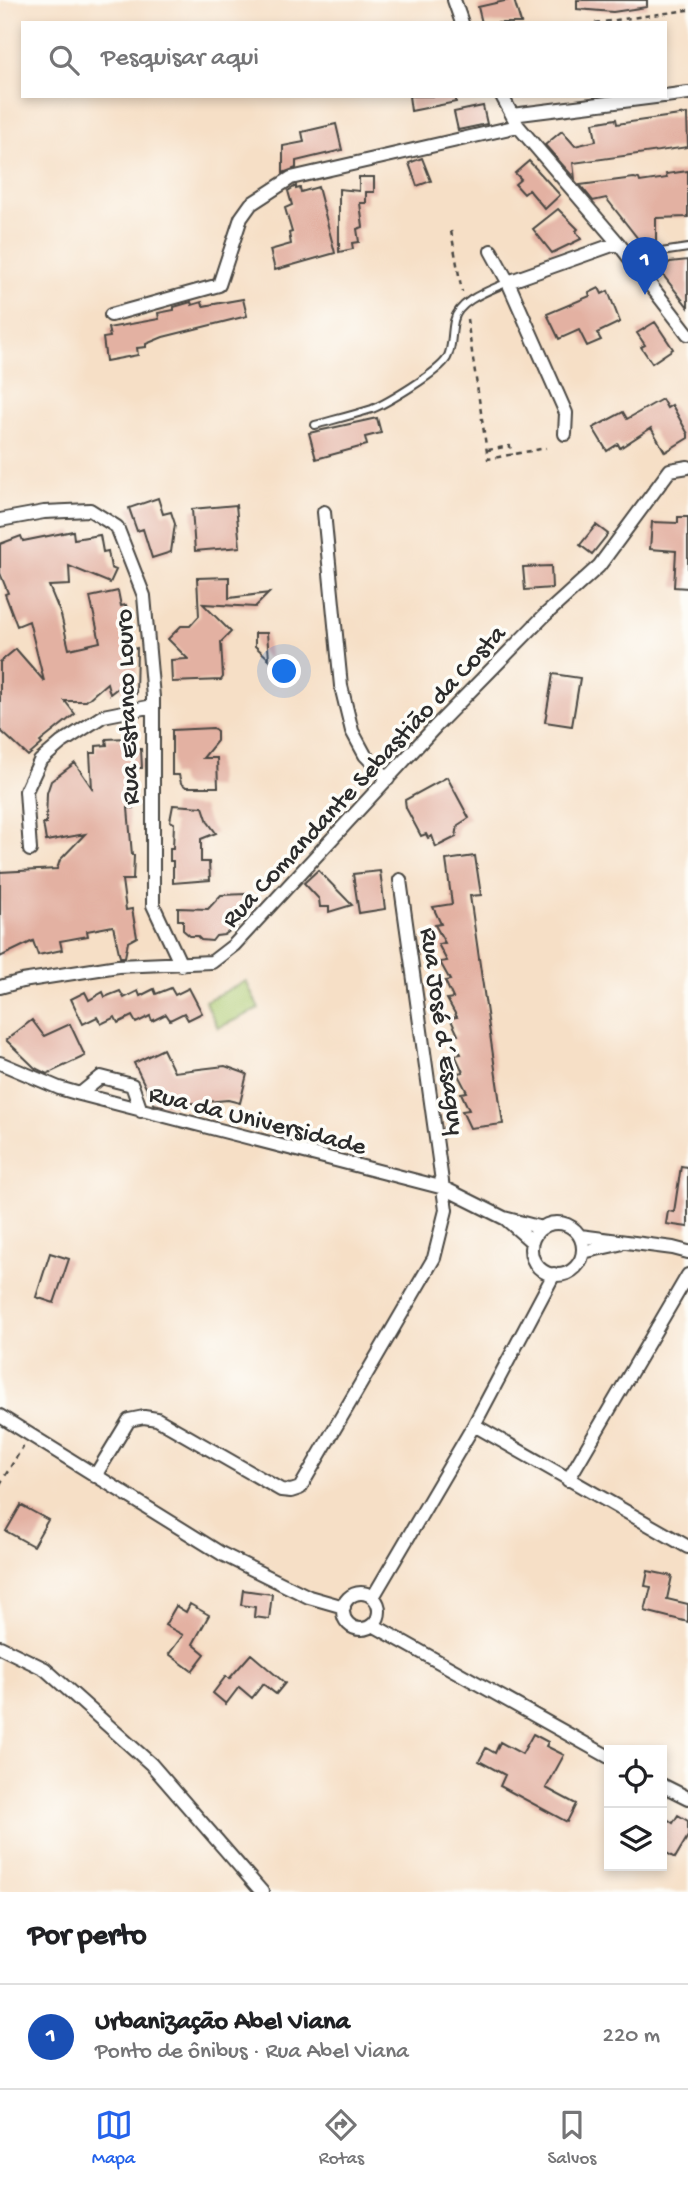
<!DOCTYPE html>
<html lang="pt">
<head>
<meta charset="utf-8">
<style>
	:root { --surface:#fff; --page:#f6f6f6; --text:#202124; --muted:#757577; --line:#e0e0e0; --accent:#2563eb }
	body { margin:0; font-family:"Gochi Hand",sans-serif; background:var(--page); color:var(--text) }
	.controls { position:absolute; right:21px; bottom:21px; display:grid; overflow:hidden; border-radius:0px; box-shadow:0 4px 10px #0003 }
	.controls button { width:63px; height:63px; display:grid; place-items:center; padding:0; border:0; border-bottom:2px solid var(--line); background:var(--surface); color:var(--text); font:35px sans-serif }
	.you { position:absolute; left:285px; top:672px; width:24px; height:24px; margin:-18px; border:5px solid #fff; border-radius:50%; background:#1a73e8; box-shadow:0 0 0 10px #1a73e833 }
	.badge { display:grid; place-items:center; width:46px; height:46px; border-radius:50%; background:var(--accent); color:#fff; font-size:23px; font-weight:700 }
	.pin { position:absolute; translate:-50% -58px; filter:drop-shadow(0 2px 4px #0008) }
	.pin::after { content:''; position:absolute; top:37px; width:24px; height:21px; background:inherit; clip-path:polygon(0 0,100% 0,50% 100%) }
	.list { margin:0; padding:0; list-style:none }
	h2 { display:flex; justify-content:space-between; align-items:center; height:91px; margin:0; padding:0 28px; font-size:30px }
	h2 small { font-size:23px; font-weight:400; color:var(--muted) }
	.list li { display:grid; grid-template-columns:46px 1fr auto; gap:21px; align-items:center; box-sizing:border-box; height:105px; padding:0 28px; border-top:2px solid var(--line) }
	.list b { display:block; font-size:26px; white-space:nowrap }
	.list p { margin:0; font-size:23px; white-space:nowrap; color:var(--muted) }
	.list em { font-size:23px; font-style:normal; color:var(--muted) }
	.icon { flex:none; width:38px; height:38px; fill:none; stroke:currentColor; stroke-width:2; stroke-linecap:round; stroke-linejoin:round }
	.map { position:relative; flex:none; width:688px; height:1892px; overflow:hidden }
	.search { position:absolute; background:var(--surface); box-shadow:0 4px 10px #0003; left:21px; right:21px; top:21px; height:77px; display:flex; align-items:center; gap:18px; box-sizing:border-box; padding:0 24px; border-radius:0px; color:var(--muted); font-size:26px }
	.sheet { height:196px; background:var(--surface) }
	nav { display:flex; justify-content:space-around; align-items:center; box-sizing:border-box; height:98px; border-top:2px solid var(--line); background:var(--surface); font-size:19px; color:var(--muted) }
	nav a { display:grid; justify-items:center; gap:4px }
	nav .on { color:var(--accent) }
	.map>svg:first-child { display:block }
	.green { fill:#adca72; stroke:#6c7a4e; stroke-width:2 }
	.building { fill:#e3b1a2 }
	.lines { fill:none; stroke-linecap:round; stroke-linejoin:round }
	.service-casing { stroke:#494642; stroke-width:10 }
	.minor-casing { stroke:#494642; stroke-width:16 }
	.path { stroke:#494642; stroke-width:2.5; stroke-dasharray:5 5; stroke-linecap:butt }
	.service { stroke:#fff; stroke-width:6 }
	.minor { stroke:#fff; stroke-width:12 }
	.labels { text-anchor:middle; stroke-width:7; stroke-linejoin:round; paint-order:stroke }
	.street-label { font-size:26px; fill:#2b2b2b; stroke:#fdfcf7 }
</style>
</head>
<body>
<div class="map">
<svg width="688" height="1892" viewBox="0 0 688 1892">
	<rect width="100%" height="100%" fill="#fdfcf7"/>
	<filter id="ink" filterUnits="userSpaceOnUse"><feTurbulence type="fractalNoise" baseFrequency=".0143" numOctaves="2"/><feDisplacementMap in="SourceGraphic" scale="14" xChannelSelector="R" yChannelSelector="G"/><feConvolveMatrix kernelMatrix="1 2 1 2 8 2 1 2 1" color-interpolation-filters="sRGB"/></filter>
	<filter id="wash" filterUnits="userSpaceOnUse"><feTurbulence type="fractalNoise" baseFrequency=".00686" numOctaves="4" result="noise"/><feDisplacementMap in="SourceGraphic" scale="28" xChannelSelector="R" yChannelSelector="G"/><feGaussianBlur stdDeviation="1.57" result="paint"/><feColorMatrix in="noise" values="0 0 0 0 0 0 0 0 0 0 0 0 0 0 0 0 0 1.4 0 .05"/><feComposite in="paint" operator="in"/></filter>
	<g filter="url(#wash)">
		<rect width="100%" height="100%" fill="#f6dfc6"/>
		<!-- green -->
		<path class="green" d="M246 981 259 1009 218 1028 205 1001Z"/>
		<g id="blocks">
			<!-- building -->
			<path class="building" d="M509 0H514L521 23H482L478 7Z
				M577 0H647V7L613 12 577 9Z
				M409 96H456V102L411 111Z
				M483 106 487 124 458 130 454 112Z
				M687 114 688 147 573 163 575 179 545 145 562 131 575 146 596 141 593 123 616 119 617 124Z
				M336 124 342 150 296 161V168L283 173V146L304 142 302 132Z
				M422 158 431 181 417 186 409 163Z
				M529 161 560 195 545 209 529 190 524 194 515 184 521 179 515 173Z
				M688 171V217L656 218V241L639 240 606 198 593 201 580 185 634 178 639 179 640 182 667 178 666 174Z
				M359 177H374V192H366V203H360L363 227 357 229 359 242 352 243 353 249 339 252V189L359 191Z
				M296 186V189L300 188 301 192 318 187 335 253 275 270 270 250 291 244 289 233 292 232 285 208 292 205 288 191Z
				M558 209 578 229 576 231 581 239 552 253 533 229Z
				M688 260V307L660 271 670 262Z
				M599 288 602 294 608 291 620 322 597 333 601 340 587 346 579 330 559 339 547 314 590 296 589 293Z
				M243 299 247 316 163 337 146 344V347L137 348 138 355 106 361 103 338 110 337 108 328 159 319 158 313 174 310V307L191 302 192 305 202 302 203 306Z
				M655 322 673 349 652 363 641 347 645 345 637 333Z
				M662 399 667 408 672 405 688 434V438L665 452 651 428 620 448 618 444 607 451 593 428 623 412 627 419Z
				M377 418 381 433 365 437 367 445 316 459 309 433Z
				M158 498 163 514 171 512 175 524 171 552 152 558 143 529 137 531 129 508Z
				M236 505 240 547 195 551 192 509Z
				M678 517H688V588L674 587 676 551 650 549 652 522 678 523Z
				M596 525 608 534 592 554 580 545Z
				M73 531 74 539 100 535 103 552 108 551 111 568 116 570 110 583 69 566 70 585 49 586 61 615 69 649 100 642 90 597 118 591 121 606 126 605 130 621 120 623 127 650 137 648 136 694 127 698 119 687 110 694 107 683 86 701H65L75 714 40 742 42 744 28 756 0 730V662L16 649 44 681 29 621 17 626 5 594 8 593 0 573V544L21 536 23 541Z
				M551 566 552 588 525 590 523 567Z
				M229 577V598L269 593 255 607 203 604 231 632 221 642 223 677 221 680 172 682 171 660 188 659 168 639 181 626H190L199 616 197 578Z
				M255 633H267L269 659 255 646Z
				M553 674 580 678 572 726 545 722Z
				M213 728 217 731V741L203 758H217L218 787H186L181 783 179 775H172V730Z
				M128 738V749H141L142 768H130L133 808H128L132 855H134L133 880H122L126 910 132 909 137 937 128 942 125 957H120L113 926 87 931 88 936 60 941 62 950 38 955 33 941 0 957V872L57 869 60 860 85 834 46 841 43 823H46L47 793 51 781 75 763 92 788 90 753H96V746L107 745 106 739Z
				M447 777 469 818 458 825 456 837 436 847 432 836 428 838 426 834 421 836 406 808 405 800Z
				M173 805 203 807 208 822 216 833 201 839V862H209L210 880 173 883V861H170V848H173L174 823 170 821Z
				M475 856 481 895 470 896 503 1124 470 1128 462 1111 469 1110 461 1093 467 1092 457 1073 463 1072 455 1055 461 1054 452 1036 458 1035 450 1018 457 1017 447 999 453 998 445 981 450 980 440 962 447 961 438 944 445 943 435 925 441 924 433 907 452 904 446 860Z
				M318 870 352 905 329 912V907H320L319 899 304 883Z
				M380 871 385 909 359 913 353 874Z
				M246 894V914L237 926 224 935 216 936 212 941 201 940 197 936H190L183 930V920H178V908L208 909 221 895Z
				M171 988 175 995 189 988 202 1013 188 1020 184 1013 170 1020 166 1014 152 1021 150 1016 136 1023 132 1016 118 1023 115 1017 101 1024 97 1017 83 1024 71 999 85 992 89 1000 103 992 105 997 120 991 124 998 138 991 140 996 154 989 156 994Z
				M32 1020 44 1036 70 1024 85 1056 47 1074 35 1068 6 1040Z
				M163 1049 174 1072 225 1066 247 1074 240 1103 228 1100 162 1106 154 1104 134 1063Z
				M681 1166 688 1167V1227L666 1224 668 1211 674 1212Z
				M50 1253 69 1259 54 1303 36 1297Z
				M21 1505 48 1520 33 1546 6 1531Z
				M648 1571 672 1576 667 1599 688 1604V1622L645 1611 651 1587 645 1586Z
				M243 1590 272 1594 269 1619 254 1617 255 1607 241 1605Z
				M190 1604 209 1615 193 1644 205 1654 192 1671 169 1654 183 1635 165 1625 176 1606 186 1612Z
				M251 1654 285 1683 276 1694 263 1684 252 1698 239 1687 226 1704 213 1693 226 1676 229 1679Z
				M533 1734 548 1742 546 1746 564 1755 546 1788 576 1804 567 1822 500 1786 505 1775 479 1761 486 1748 495 1753 500 1742 522 1754Z
				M678 1815 688 1821V1836L675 1858 662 1850V1829L667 1819 673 1823Z"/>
		</g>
	</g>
	<g filter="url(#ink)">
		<use href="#blocks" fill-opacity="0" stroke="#494642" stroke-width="2"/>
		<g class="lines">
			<!-- service casing -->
			<g class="service-casing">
				<path id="service" d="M634 264 661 252 688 248
					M315 425C333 420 353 415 372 409 387 403 439 372 447 358 453 347 451 334 454 321 458 300 491 290 508 282"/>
			</g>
			<!-- minor casing -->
			<g class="minor-casing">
				<path id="minor" d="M454 0 462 23
					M502 96 518 126 618 243 688 334
					M665 96 688 93
					M512 115 663 96
					M491 251 508 282 566 413 565 434
					M508 282 618 243
					M111 315 219 285 241 218 251 204 291 178 518 126
					M324 512 341 686 352 731 365 755 388 779
					M0 520 44 512 90 510 117 527 144 596 153 697V905L181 965
					M30 850 26 791 40 761 61 743 103 716 153 706
					M0 987 22 981 118 966 212 962 234 945 435 727 544 616 599 566 670 470 688 467
					M0 1063 59 1088 80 1094 444 1188 504 1218 542 1228
					M80 1094 101 1077 132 1085 141 1111
					M507 1220 532 1242
					M531 1249a26 26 0 1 1 52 0a26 26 0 1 1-52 0Z
					M580 1236 673 1248 688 1252
					M583 1252 619 1244
					M0 1416 222 1554 309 1597 344 1607
					M474 1425 688 1547
					M95 1476 129 1420 144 1417 157 1419 281 1490 291 1491 300 1488 434 1258 446 1210 400 880
					M568 1480 688 1275
					M343 1611a18 18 0 1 1 36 0a18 18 0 1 1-36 0Z
					M373 1597 474 1425 554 1274
					M373 1625 609 1757
					M0 1647 45 1669 151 1764 262 1892
					M662 1785 688 1798"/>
			</g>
			<!-- path -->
			<path class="path" d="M595 23 688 10
				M451 231 462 292
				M467 319 488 459 546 448
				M488 450 510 446 512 455
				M0 1484 24 1445"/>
			<!-- service -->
			<use href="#service" class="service"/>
			<!-- minor -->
			<use href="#minor" class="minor"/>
		</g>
	</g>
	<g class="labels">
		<!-- street labels -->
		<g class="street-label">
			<text transform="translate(125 707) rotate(-92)" y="9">Rua Estanco Louro</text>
			<text transform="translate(362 775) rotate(-47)" y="9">Rua Comandante Sebastião da Costa</text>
			<text transform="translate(445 1031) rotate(82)" y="9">Rua José d´Esaguy</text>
			<text transform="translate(258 1118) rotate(14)" y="9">Rua da Universidade</text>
		</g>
	</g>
</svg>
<div class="controls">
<button><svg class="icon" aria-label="locate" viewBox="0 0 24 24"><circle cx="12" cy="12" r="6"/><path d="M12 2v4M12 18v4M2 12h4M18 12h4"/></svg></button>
<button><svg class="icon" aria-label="layers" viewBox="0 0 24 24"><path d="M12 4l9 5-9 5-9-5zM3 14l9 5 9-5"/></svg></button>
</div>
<div class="you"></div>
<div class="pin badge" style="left:645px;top:295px;background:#1a4fb4">1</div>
<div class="search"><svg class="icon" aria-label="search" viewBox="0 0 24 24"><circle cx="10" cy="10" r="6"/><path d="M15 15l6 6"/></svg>Pesquisar aqui</div>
</div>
<section class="sheet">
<h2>Por perto<small></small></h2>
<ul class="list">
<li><span class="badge" style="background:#1a4fb4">1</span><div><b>Urbanização Abel Viana</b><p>Ponto de ônibus · Rua Abel Viana</p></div><em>220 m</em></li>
</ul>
</section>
<nav>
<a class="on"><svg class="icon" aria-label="map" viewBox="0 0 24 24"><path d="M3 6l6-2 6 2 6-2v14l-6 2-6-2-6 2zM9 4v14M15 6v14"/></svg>Mapa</a>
<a><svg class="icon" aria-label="directions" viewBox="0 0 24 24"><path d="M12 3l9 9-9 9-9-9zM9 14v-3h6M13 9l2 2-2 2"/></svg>Rotas</a>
<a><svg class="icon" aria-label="saved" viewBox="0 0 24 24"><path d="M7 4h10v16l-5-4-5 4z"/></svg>Salvos</a>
</nav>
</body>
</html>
